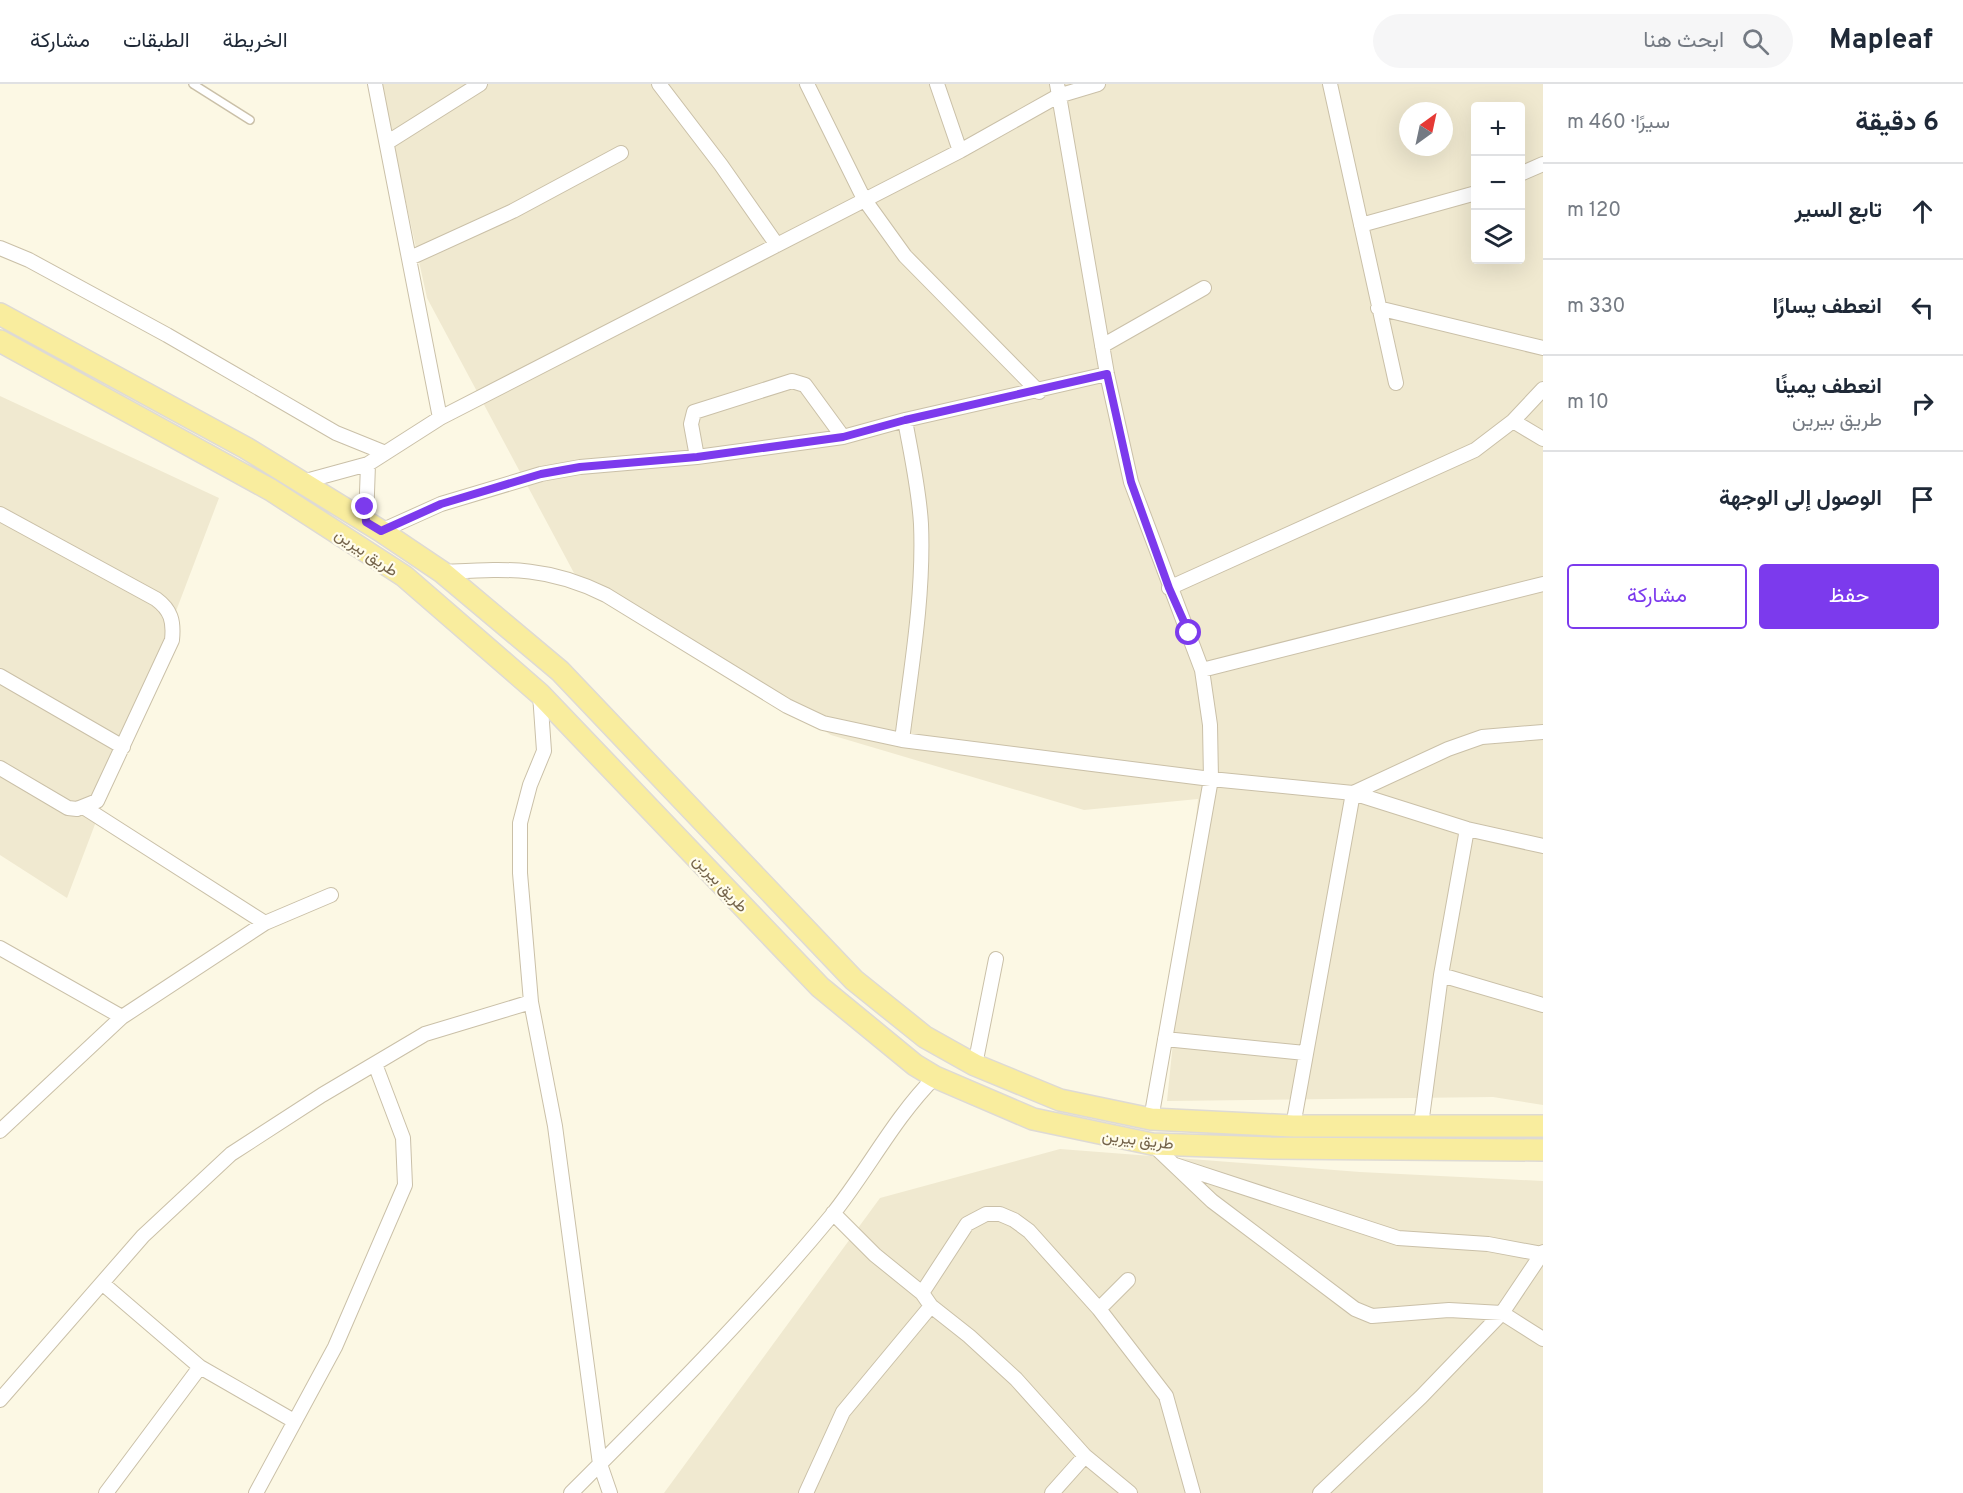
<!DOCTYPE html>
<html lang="ar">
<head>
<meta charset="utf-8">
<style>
	:root { --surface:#fff; --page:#f6f6f7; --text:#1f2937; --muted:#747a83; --line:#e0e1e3; --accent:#7c3aed }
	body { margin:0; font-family:Overpass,Vazirmatn,sans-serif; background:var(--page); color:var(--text); direction:rtl }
	.controls { position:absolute; right:18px; top:18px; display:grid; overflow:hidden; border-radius:6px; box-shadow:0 6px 24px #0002 }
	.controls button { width:54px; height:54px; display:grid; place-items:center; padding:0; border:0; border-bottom:2px solid var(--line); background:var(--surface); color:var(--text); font:30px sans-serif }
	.compass { position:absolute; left:1399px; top:18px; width:54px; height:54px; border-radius:50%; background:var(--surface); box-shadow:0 6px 24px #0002; rotate:33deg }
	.stop { position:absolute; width:18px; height:18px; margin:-14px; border:4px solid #7c3aed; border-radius:50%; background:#fff }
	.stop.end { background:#7c3aed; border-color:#fff; box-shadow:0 2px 6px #0008 }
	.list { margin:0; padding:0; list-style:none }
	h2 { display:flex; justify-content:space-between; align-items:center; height:78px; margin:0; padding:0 24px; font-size:26px }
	h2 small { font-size:20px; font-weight:400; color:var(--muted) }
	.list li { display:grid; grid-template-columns:39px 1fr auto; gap:18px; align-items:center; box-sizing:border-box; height:96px; padding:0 24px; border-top:2px solid var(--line) }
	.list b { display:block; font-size:22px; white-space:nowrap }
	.list p { margin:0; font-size:20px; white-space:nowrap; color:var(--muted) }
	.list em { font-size:20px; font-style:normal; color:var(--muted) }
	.actions { display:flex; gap:12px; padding:18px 24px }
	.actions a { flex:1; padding:14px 0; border:2px solid var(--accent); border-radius:6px; text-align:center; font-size:21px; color:var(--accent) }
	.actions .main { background:var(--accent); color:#fff }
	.icon { flex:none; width:33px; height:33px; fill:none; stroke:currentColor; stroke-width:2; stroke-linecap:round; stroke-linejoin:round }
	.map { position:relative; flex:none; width:1543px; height:1409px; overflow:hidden; direction:ltr }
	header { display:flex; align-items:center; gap:36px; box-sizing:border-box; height:84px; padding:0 30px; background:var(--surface); border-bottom:2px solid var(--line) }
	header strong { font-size:28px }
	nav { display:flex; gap:33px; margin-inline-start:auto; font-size:21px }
	.search { width:420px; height:54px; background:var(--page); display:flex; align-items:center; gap:15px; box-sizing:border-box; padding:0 21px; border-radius:33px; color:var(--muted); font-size:22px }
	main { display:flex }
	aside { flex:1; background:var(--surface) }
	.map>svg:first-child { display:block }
	.residential { fill:#f0e9d0; fill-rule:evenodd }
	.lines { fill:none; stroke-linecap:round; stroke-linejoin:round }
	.lane-casing { stroke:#cac0a8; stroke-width:10 }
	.street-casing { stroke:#cac0a8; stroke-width:16 }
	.primary-casing { stroke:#dedad4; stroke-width:24 }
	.lane { stroke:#fff; stroke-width:7 }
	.street { stroke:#fff; stroke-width:14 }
	.primary { stroke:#f9ed9e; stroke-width:21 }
	.route { stroke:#7c3aed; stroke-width:8 }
	.labels { text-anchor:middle; stroke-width:4.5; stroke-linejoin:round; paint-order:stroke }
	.street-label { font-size:16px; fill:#74634a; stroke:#fffceb }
</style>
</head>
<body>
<header>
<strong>Mapleaf</strong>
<div class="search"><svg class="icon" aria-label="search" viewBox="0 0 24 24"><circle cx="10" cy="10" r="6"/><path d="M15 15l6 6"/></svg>ابحث هنا</div>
<nav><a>الخريطة</a><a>الطبقات</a><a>مشاركة</a></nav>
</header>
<main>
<aside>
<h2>6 دقيقة<small>سيرًا · 460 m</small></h2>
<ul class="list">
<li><svg class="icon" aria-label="ahead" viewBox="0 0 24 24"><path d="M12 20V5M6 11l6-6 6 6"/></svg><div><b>تابع السير</b></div><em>120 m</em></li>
<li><svg class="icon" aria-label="left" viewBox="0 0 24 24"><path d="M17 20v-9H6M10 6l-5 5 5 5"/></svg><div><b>انعطف يسارًا</b></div><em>330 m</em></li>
<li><svg class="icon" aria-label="right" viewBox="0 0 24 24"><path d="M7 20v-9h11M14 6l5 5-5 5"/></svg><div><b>انعطف يمينًا</b><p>طريق بيرين</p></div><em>10 m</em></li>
<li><svg class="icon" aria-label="arrive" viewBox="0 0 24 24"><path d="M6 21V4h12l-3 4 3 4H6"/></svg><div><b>الوصول إلى الوجهة</b></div></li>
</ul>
<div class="actions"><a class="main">حفظ</a><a>مشاركة</a></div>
</aside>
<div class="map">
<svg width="1543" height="1409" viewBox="0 0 1543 1409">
	<rect width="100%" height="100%" fill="#fcf8e4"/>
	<!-- residential -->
	<path class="residential" d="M380 0H1543V1021L1493 1013 1167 1017 1198 715 1084 726 831 651 574 489 427 214ZM1476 22H1520V176H1476ZM1408 27H1444V63H1408Z
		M0 312 219 414 67 814 0 771Z
		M1060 1065 1360 1088 1543 1097V1409H664L880 1114Z"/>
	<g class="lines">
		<!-- lane casing -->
		<g class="lane-casing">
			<path id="lane" d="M193 0 250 36"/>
		</g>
		<!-- street casing -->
		<g class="street-casing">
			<path id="street" d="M375 0 440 334
				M659 0 721 81 777 161
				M807 0 864 115 905 172 1039 308
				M937 0 960 67
				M1057 0 1107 290 1131 398 1202 586 1210 641 1211 695 1151 1035
				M1330 0 1396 299
				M388 58 480 0
				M1520 90 1543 80
				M1361 141 1476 109
				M0 164 29 176 167 251 336 349 383 368
				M410 174 513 127 621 69
				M1378 224 1543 264
				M1102 262 1204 204
				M1513 337 1543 355
				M697 373 691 340 694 328 792 297 805 301 843 353
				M302 398 368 380 440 334 960 67 1058 12 1098 0
				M0 430 156 515C171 526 174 537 172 556L97 717 77 725 68 724 0 684
				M366 438 368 380
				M381 447 441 420 541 390 580 383 697 373 843 353 905 336 1107 290
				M442 488C506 485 546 481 606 511L787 622 823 639 902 656 1211 695 1353 709 1467 745 1543 762
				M1169 504 1475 366 1513 337 1543 305
				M1202 586 1543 500
				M0 592 123 663
				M540 610 544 667 530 701 520 739V789L531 918 555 1042 600 1380 610 1409
				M902 656C911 585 924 512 921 440 919 405 911 370 905 336
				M85 724 265 839
				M0 864 122 933
				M1441 891 1543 921
				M1165 955 1305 969
				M975 981 996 875
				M1421 1041 1441 891 1467 745
				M1293 1042 1353 709 1448 665 1482 653 1543 648
				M0 1047 122 933 265 839 331 811
				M1152 1060 1212 1117 1355 1225 1372 1232 1449 1226 1502 1229 1543 1255
				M1175 1081 1398 1154 1488 1160 1542 1170
				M102 1199 200 1283 294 1337
				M922 1209 967 1140 986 1130H1000L1014 1136 1029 1147 1099 1225 1166 1312 1193 1409
				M931 1222 969 1252 1016 1295 1085 1372 1130 1409
				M1099 1225 1128 1196
				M0 1316 143 1152 231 1070 322 1011 425 950 531 918
				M106 1409 200 1283
				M256 1409 335 1263 405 1101 403 1054 375 980
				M571 1409C661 1319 751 1229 832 1131 868 1086 894 1034 935 993
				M806 1409 843 1328 931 1222 922 1209 875 1171 833 1129
				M1052 1409 1085 1372
				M1320 1409 1421 1313 1502 1229 1543 1168"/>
		</g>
		<!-- primary casing -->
		<g class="primary-casing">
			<path id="primary" d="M0 230 246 364 381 447 442 488 560 587 854 896 925 953 975 981 1060 1016 1151 1035 1293 1042H1543
				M0 257 271 406 404 492 540 610 820 903 915 981 935 993 1033 1035 1152 1060 1270 1064 1543 1066"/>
		</g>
		<!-- lane -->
		<use href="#lane" class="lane"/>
		<!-- street -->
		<use href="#street" class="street"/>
		<!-- primary -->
		<use href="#primary" class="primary"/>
	</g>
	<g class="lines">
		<!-- route -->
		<path class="route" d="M365 423 366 438 381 447 441 420 541 390 580 383 697 373 843 353 905 336 1107 290 1131 398 1169 504 1189 549"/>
	</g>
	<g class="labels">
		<!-- street labels -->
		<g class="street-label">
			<text transform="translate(367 468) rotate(34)" y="6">طريق بيرين</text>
			<text transform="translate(721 799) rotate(47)" y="6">طريق بيرين</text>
			<text transform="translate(1138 1055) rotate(7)" y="6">طريق بيرين</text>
		</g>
	</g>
</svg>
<div class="controls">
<button>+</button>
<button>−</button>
<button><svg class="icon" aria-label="layers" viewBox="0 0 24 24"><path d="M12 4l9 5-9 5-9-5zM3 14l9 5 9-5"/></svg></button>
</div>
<svg class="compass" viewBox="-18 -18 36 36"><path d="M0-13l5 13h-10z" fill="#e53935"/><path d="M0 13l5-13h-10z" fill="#747a83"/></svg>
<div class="stop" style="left:1189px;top:549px"></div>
<div class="stop end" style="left:365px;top:423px"></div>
</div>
</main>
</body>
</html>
